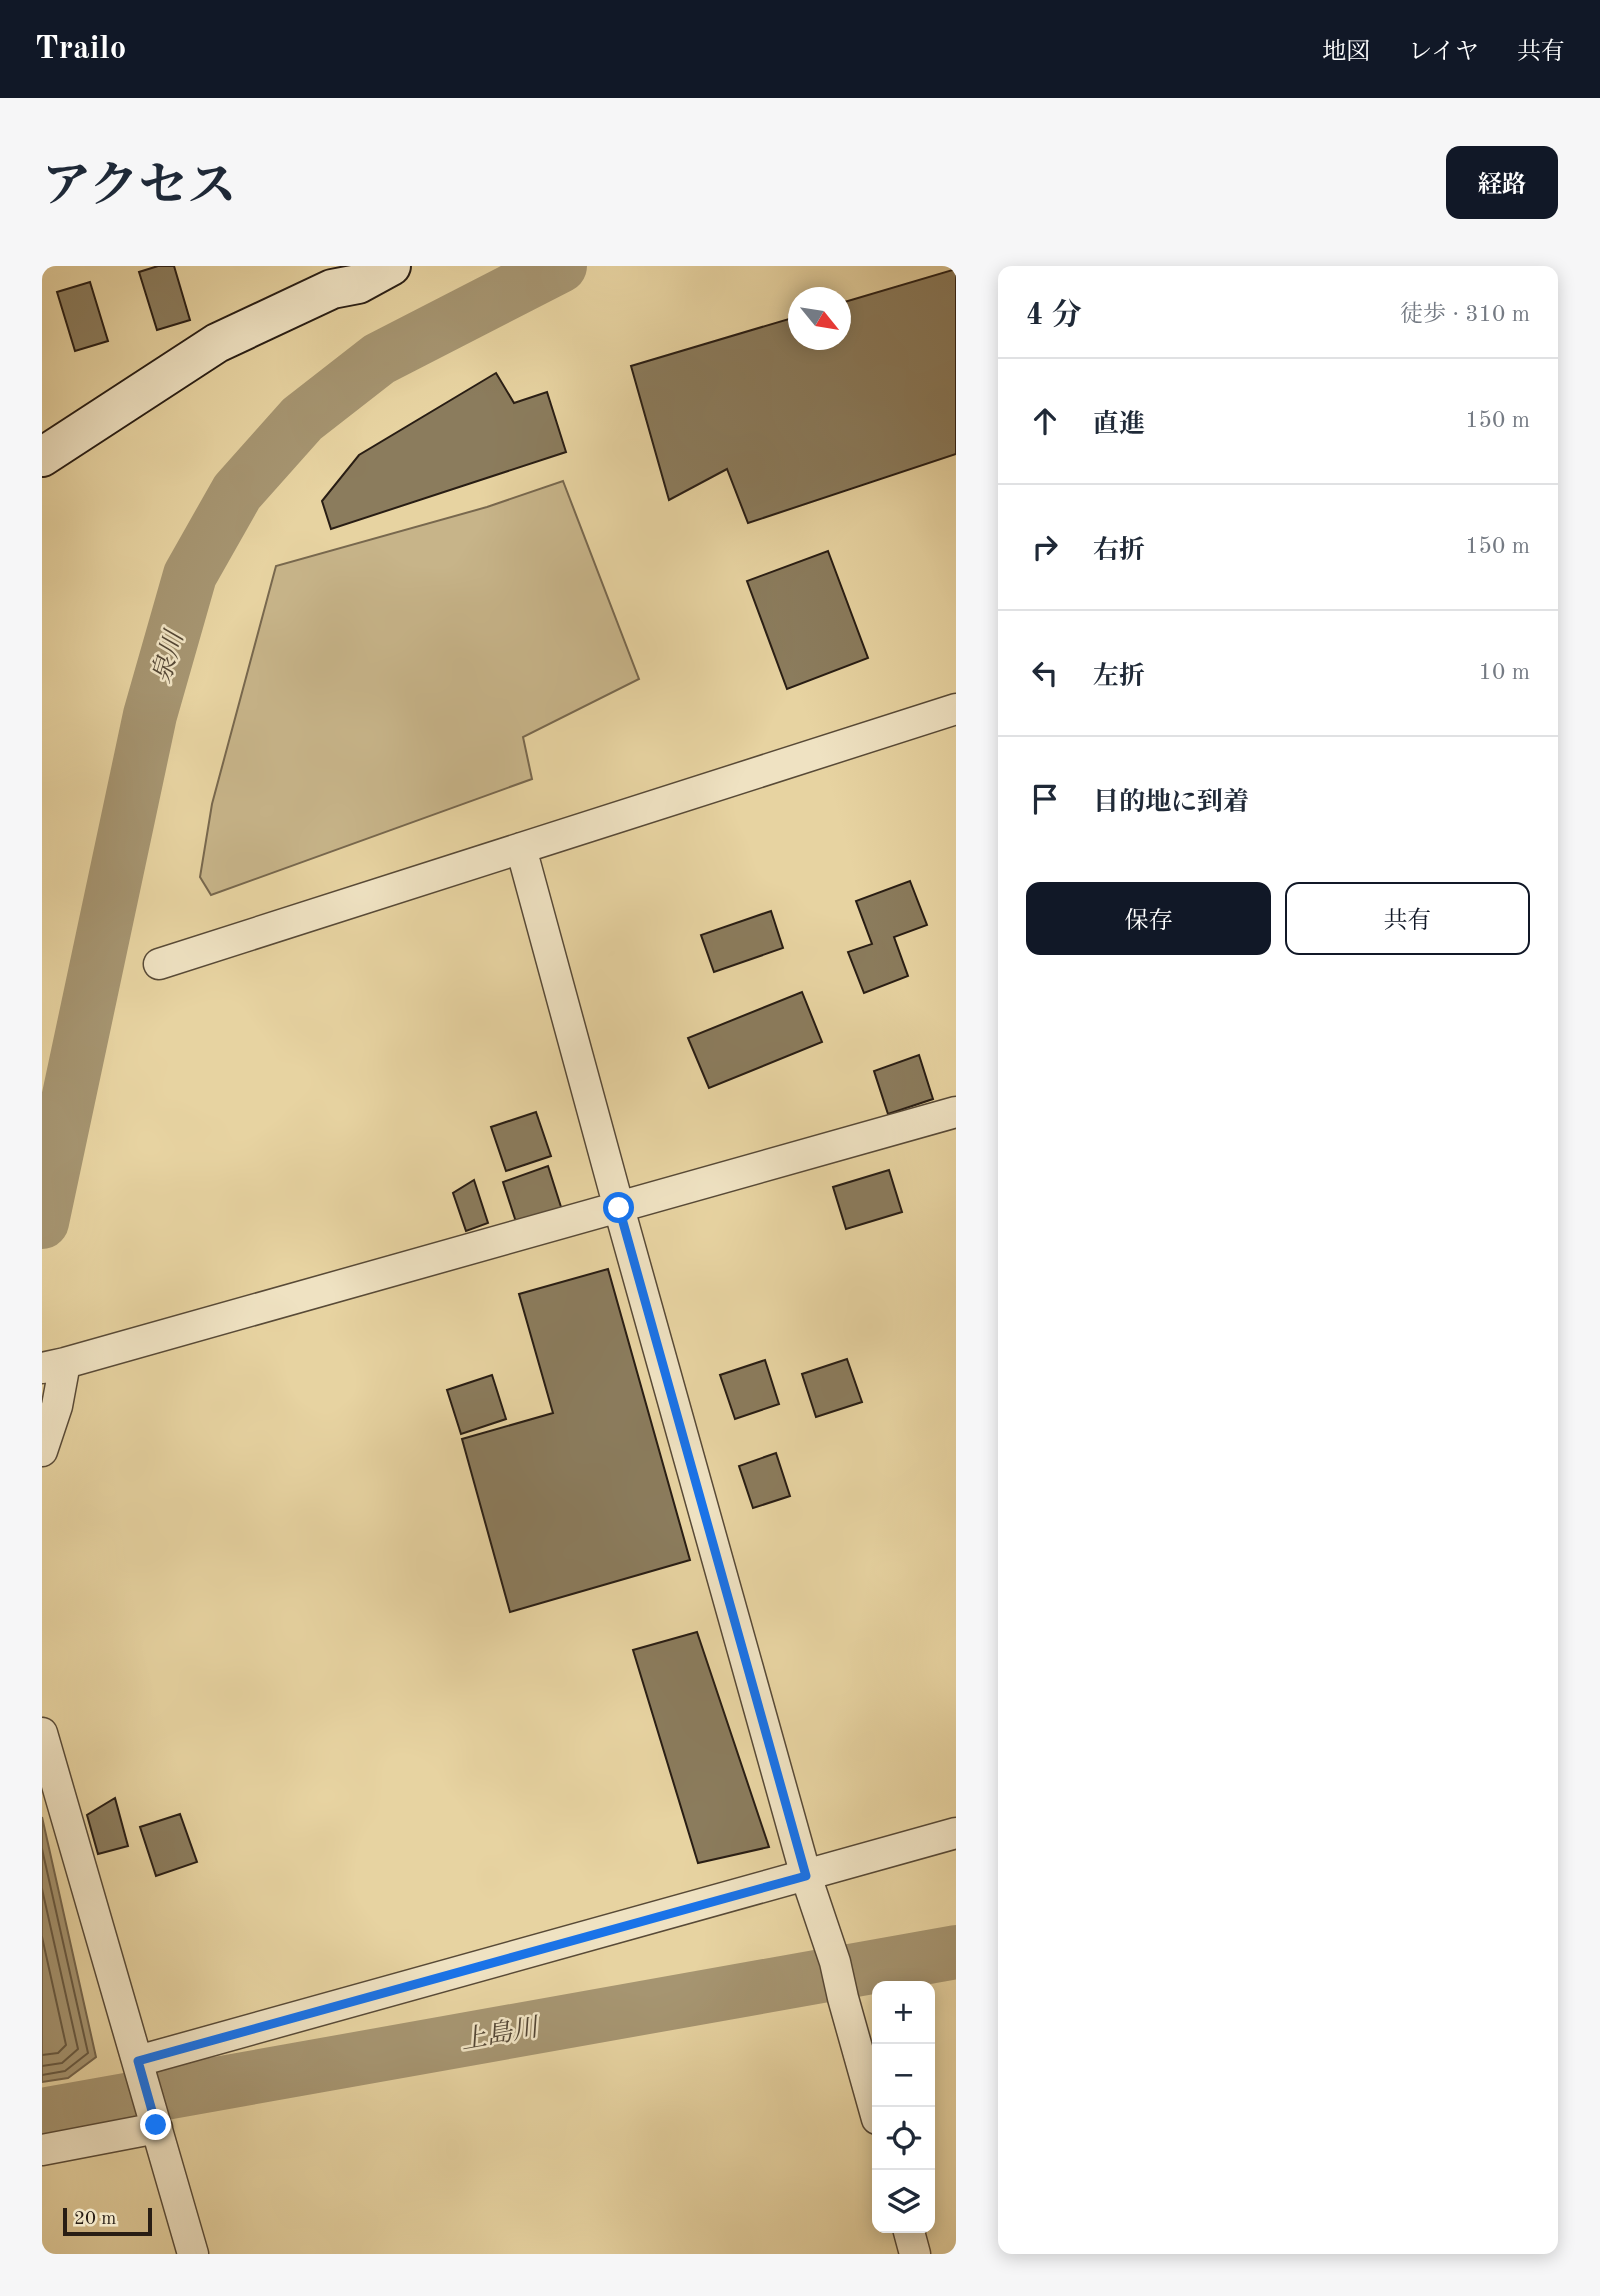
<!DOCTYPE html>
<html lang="ja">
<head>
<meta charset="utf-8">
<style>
	:root { --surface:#fff; --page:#f6f6f7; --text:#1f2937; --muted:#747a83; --line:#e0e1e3; --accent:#111827 }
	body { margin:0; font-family:"Old Standard TT","Noto Serif JP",serif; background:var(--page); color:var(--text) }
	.controls { position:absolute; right:21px; bottom:21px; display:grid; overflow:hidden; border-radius:14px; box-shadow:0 4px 18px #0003 }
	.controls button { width:63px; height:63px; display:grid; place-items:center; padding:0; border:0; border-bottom:2px solid var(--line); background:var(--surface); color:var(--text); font:35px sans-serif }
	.compass { position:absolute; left:746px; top:21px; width:63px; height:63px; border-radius:50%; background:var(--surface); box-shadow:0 4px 18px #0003; rotate:120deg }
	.scale { position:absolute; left:21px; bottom:18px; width:89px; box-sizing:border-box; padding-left:7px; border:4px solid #281d14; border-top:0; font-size:19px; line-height:24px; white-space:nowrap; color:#281d14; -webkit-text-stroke:5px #efe2c2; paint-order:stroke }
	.stop { position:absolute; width:21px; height:21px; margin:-16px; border:5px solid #1a73e8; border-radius:50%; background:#fff }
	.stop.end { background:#1a73e8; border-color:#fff; box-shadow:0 2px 7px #0008 }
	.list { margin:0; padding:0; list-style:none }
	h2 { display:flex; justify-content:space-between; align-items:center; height:91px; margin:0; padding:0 28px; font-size:30px }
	h2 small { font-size:23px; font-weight:400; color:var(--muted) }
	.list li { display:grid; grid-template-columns:46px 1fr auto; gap:21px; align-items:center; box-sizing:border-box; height:126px; padding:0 28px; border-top:2px solid var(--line) }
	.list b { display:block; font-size:26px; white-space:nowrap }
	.list em { font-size:23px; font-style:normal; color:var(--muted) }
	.actions { display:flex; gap:14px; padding:21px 28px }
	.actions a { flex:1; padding:16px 0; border:2px solid var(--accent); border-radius:14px; text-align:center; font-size:24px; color:var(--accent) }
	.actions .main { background:var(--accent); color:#fff }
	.icon { flex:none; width:38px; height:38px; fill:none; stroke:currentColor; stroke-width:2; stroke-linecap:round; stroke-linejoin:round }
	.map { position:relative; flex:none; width:914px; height:1988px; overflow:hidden; border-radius:14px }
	header { display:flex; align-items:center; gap:42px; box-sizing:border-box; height:98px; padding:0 35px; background:var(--accent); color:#fff }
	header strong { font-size:33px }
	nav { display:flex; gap:38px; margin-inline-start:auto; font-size:24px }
	.intro { display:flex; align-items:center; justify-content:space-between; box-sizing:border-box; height:168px; padding:0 42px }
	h1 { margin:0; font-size:49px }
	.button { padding:18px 32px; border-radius:14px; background:var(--accent); color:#fff; font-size:24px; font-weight:700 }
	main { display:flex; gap:42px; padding:0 42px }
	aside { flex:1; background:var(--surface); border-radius:14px; box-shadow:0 4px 18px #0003 }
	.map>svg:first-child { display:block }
	.green { fill:#c7b489; stroke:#78684e; stroke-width:2 }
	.water { fill:#a69571; stroke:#74654c; stroke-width:2 }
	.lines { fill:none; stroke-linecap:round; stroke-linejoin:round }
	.shore { stroke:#675942; stroke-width:2 }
	.river { stroke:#a69571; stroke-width:54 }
	.building { fill:#8b7c5d; stroke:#281d14; stroke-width:2 }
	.street-casing { stroke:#584a37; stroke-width:33 }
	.secondary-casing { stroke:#281d14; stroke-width:42 }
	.street { stroke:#efe2c2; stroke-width:30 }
	.secondary { stroke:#efe2c2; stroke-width:38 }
	.route { stroke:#1a73e8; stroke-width:9 }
	.labels { text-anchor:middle; stroke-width:5; stroke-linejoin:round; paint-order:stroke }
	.water-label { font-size:26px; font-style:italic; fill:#544735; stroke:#efe2c2 }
</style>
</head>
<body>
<header>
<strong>Trailo</strong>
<nav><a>地図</a><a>レイヤ</a><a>共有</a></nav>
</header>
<div class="intro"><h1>アクセス</h1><a class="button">経路</a></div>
<main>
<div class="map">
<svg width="914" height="1988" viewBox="0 0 914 1988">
	<rect width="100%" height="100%" fill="#e7d3a1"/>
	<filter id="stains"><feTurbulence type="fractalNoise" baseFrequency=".00286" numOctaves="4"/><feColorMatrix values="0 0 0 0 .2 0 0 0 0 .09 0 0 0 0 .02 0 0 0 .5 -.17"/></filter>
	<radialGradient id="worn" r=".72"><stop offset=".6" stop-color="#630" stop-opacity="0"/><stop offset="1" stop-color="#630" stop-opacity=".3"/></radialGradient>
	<!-- green -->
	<path class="green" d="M521 215 597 413 481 471 490 513 169 629 158 611 170 538 234 300 445 241Z"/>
	<!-- water -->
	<path class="water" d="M0 1551 54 1791 26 1812 0 1816Z"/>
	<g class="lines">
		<!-- shore -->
		<path class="shore" d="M0 1583 46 1787 23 1805 0 1809
			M0 1623 36 1783 20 1797 0 1800
			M0 1671 24 1779 16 1787 0 1789"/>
		<!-- river -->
		<path class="river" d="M0 956 108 449 148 309 195 226 260 153 337 93 518 0
			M0 1849 914 1686"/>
	</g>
	<!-- building -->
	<path class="building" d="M116 0H132L148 54 115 64 97 6Z
		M914 3V188L706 257 685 203 627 234 589 100 757 50V74H799V37Z
		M48 16 66 75 33 85 15 26Z
		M454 107 472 137 505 126 524 186 289 263 280 235 317 189Z
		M786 285 826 392 745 423 705 315Z
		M868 615 885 659 852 671 866 710 822 727 806 686 830 678 814 635Z
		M729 645 741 682 672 706 659 669Z
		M760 726 780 776 667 822 646 772Z
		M877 789 891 833 846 848 832 805Z
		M494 846 509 890 464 905 449 861Z
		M506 900 520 944 475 959 461 916Z
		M847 904 860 946 804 963 791 921Z
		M432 914 446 957 424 965 411 927Z
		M566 1003 648 1294 468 1346 420 1173 511 1147 477 1028Z
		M805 1093 820 1136 774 1151 760 1108Z
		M723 1094 737 1138 693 1153 678 1109Z
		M450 1109 464 1153 419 1168 405 1124Z
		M734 1187 748 1230 711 1242 697 1200Z
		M655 1366 727 1581 656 1597 591 1384Z
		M73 1532 86 1580 56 1588 45 1549Z
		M138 1548 155 1596 114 1610 98 1561Z"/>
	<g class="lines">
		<!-- street casing -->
		<g class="street-casing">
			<path id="street" d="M479 582 577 942 764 1610 793 1696 801 1732 835 1853
				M117 698 914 443
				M0 1102 23 1097 914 846
				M0 1185 15 1140 23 1097
				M0 1467 151 1988
				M96 1795 914 1567
				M0 1884 115 1862
				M866 1962 873 1988"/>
		</g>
		<!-- secondary casing -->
		<g class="secondary-casing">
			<path id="secondary" d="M0 191 175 77 290 23 316 18 349 0"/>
		</g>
		<!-- street -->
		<use href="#street" class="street"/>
		<!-- secondary -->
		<use href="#secondary" class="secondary"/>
	</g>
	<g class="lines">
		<!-- route -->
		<path class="route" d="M114 1859 96 1795 764 1610 577 942"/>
	</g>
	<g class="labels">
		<!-- water labels -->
		<g class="water-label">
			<text transform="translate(125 391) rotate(-74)" y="9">泉川</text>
			<text transform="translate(457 1767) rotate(-10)" y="9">上島川</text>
		</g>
	</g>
	<rect width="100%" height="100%" filter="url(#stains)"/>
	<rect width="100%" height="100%" fill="url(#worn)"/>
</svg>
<div class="controls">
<button>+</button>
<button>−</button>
<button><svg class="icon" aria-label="locate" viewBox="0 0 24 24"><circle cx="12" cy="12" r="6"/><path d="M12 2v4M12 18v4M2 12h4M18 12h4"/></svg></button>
<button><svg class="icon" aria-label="layers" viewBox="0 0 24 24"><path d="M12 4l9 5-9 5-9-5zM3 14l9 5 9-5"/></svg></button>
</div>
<svg class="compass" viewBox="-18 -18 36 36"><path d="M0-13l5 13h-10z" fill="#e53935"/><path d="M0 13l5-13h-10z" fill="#747a83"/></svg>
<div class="scale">20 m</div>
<div class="stop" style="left:577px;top:942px"></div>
<div class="stop end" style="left:114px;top:1859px"></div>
</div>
<aside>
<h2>4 分<small>徒歩 · 310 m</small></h2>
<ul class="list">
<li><svg class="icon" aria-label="ahead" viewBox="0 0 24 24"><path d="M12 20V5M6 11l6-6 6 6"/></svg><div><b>直進</b></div><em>150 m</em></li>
<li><svg class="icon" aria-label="right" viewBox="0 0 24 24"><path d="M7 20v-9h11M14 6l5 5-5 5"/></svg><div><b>右折</b></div><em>150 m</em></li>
<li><svg class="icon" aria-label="left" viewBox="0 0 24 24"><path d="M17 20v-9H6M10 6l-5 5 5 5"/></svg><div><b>左折</b></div><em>10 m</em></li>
<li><svg class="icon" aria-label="arrive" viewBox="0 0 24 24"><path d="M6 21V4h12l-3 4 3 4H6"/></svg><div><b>目的地に到着</b></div></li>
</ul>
<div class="actions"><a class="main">保存</a><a>共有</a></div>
</aside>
</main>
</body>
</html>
